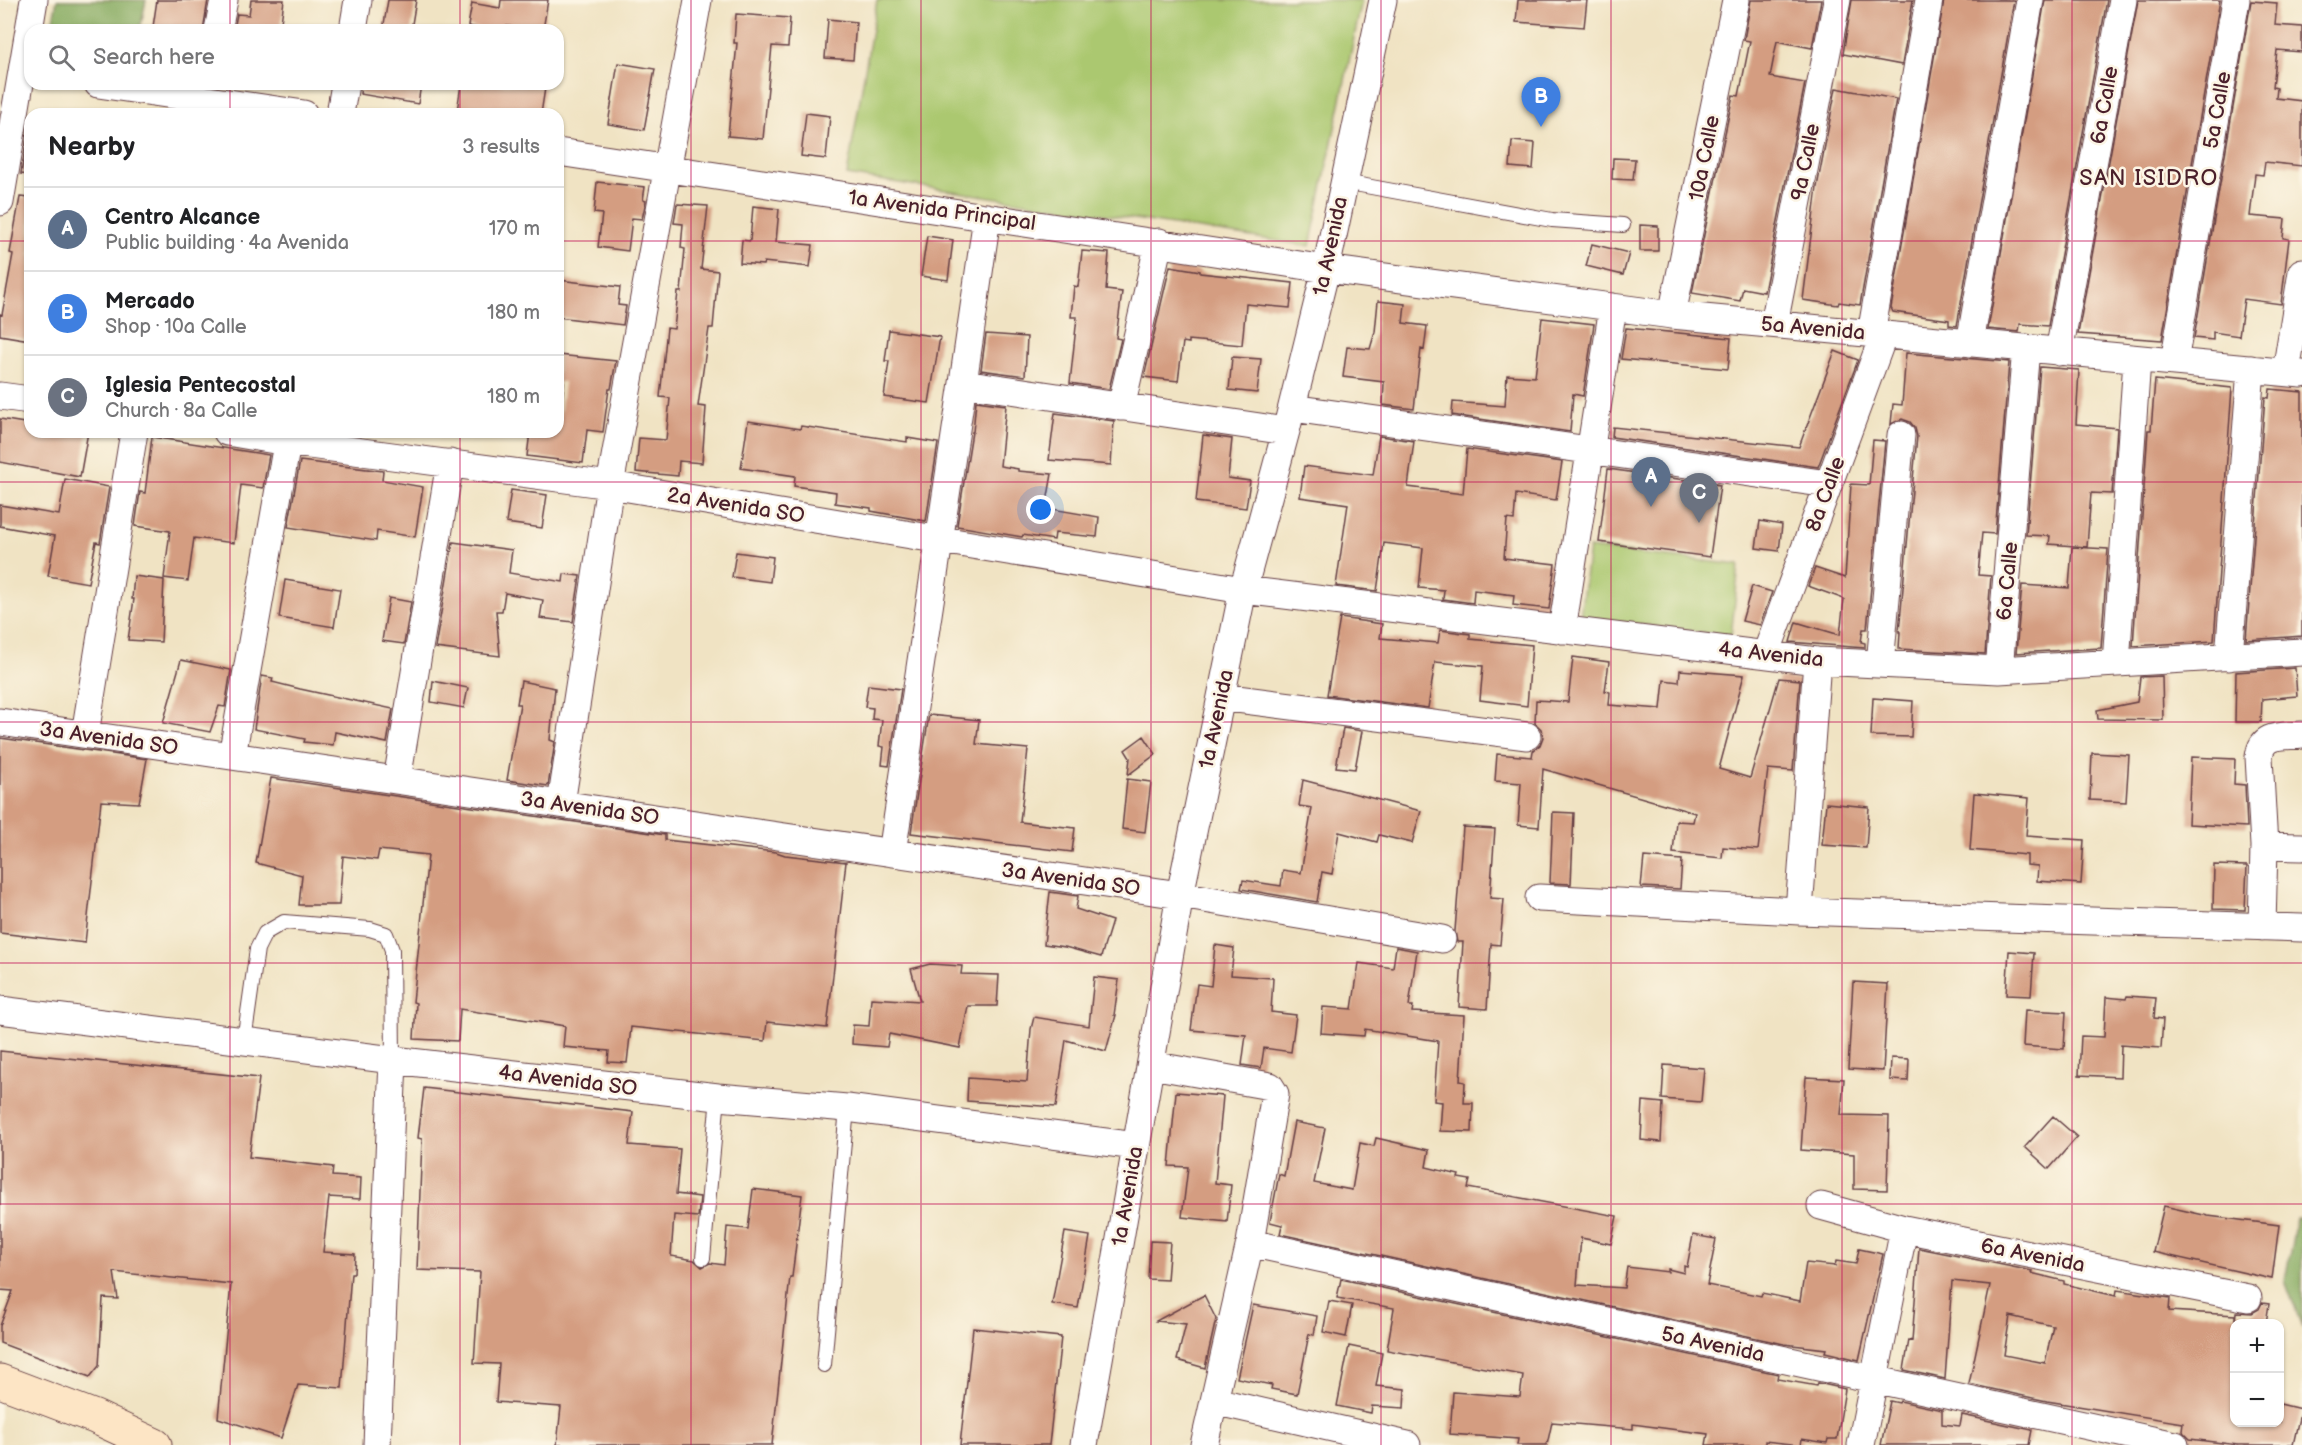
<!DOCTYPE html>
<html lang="en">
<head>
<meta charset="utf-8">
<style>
	:root { --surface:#fff; --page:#f2f2f2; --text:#202124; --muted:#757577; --line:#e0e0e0; --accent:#1f6fb2 }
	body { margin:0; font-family:"Balsamiq Sans",sans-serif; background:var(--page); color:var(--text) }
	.controls { position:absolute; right:18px; bottom:18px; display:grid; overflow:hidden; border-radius:12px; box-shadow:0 2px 4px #0004 }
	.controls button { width:54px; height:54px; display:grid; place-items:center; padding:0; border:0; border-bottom:2px solid var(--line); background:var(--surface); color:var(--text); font:30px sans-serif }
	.you { position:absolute; left:1041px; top:510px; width:21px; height:21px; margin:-15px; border:4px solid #fff; border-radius:50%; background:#1a73e8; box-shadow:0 0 0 9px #1a73e833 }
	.badge { display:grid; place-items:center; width:39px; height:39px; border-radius:50%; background:var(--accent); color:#fff; font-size:20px; font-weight:700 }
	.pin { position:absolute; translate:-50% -50px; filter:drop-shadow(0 2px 3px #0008) }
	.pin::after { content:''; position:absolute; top:32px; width:21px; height:18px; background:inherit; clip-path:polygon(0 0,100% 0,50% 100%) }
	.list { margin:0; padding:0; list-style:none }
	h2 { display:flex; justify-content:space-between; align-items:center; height:78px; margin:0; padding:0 24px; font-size:26px }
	h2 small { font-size:20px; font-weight:400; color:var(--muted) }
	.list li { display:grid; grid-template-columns:39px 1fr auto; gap:18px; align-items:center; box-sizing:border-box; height:84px; padding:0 24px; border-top:2px solid var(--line) }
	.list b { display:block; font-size:22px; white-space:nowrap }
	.list p { margin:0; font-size:20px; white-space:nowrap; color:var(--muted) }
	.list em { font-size:20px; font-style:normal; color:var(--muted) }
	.icon { flex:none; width:33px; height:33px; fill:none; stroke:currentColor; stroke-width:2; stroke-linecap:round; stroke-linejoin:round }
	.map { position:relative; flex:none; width:2302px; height:1445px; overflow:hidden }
	.search { position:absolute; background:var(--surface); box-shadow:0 2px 4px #0004; left:24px; top:24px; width:540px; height:66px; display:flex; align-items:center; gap:15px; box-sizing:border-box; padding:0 21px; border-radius:18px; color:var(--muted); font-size:22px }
	.panel { position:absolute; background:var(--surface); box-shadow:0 2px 4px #0004; left:24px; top:108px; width:540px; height:330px; border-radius:18px }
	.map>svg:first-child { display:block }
	.green { fill:#abc86f; stroke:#7a744d; stroke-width:1.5 }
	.forest { fill:#88ac62; stroke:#696646; stroke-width:1.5 }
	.building { fill:#d49d81; fill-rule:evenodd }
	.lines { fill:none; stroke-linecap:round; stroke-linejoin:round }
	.lane-casing { stroke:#633c42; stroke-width:16 }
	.street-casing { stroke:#633c42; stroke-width:29 }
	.secondary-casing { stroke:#633c42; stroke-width:35 }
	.lane { stroke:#fff; stroke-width:14 }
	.street { stroke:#fff; stroke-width:27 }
	.secondary { stroke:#fde5c5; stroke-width:33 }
	.grid { fill:none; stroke:#c2185b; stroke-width:1.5; stroke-opacity:0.55 }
	.labels { text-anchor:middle; stroke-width:5; stroke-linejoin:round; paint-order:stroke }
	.street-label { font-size:21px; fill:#4a1f2b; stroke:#fcf5e5 }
	.neighbourhood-label { font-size:22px; letter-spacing:1.5px; fill:#4a1f2b; stroke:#fcf5e5 }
</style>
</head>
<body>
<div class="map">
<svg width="2302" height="1445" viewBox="0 0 2302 1445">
	<rect width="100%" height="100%" fill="#fcf5e5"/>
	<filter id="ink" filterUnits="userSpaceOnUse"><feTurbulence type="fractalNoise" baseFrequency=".0167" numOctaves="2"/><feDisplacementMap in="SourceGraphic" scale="12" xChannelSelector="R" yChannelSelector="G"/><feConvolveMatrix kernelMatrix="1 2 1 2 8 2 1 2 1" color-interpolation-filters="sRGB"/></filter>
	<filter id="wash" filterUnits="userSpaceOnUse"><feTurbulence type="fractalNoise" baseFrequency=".008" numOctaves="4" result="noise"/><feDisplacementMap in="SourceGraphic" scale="24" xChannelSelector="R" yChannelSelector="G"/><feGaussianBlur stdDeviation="1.35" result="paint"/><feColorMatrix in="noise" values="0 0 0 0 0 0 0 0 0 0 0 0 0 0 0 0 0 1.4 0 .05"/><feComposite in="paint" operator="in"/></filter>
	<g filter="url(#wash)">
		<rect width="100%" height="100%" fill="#f0e3c3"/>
		<!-- green -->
		<path class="green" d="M877 0H1362L1310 246 847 175Z
			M1589 548 1739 565 1731 636 1580 617Z"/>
		<!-- forest -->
		<path class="forest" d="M57 0H146L140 30H51Z
			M2296 1218H2302V1327L2285 1281Z"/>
		<g id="blocks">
			<!-- building -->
			<path class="building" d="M157 0H208L203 30H169L153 27Z
				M251 0H284L280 30H234L237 14 249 15Z
				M388 0H416L411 30H383Z
				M501 0H548L543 30 507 26V30H489L468 26 472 3 500 8Z
				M1518 0H1587L1584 27 1516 22Z
				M1751 0H1821L1812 48 1777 41 1770 77 1805 83 1764 292 1743 288 1740 301 1692 293 1733 95 1739 96 1750 41 1744 40Z
				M1852 0H1913L1902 65 1843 54Z
				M1944 0H2014L1957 326 1949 325V320L1893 312 1891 308Z
				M2045 0H2107L2048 326 2020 324 2019 332 1988 329Z
				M2138 0H2220L2162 340 2078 334Z
				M2251 1 2277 3 2275 25 2302 27V52L2277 50 2273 87 2277 88 2276 98 2302 101V166L2265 162 2263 175 2255 174 2250 216 2285 219 2283 238 2289 239 2281 304 2244 299 2239 336 2213 332V340L2194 338Z
				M736 14 790 18 788 47 772 46 763 139 728 136 737 43H734Z
				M828 19 856 22 853 60 825 58Z
				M618 63 655 69 644 130 608 124Z
				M361 84H421L418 104 360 94Z
				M461 84H525L545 88 541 114 457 112Z
				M1836 88 1896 99 1860 305 1839 302 1838 305 1803 300 1817 187Z
				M806 113 830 116 826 159 801 156Z
				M30 119V175L21 174Z
				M1512 141 1535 143 1533 169 1510 167Z
				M1613 158 1635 159 1633 180 1612 179Z
				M597 182 645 187 643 200 646 201 642 219 632 218 628 251 598 247 602 214 594 213Z
				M20 197 30 198V340L0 335V314L2 315 13 254 10 253Z
				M677 204 708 206 701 269 718 271 713 328H709L698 406 706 407 702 463 679 461 678 476 636 472 639 438 666 440 670 398 660 397 667 328 674 329 678 292H681L685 249 681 248 683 224 674 223Z
				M753 206 779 209 776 242 813 245 810 267 764 262 763 265 740 263 742 240 750 241Z
				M1640 225 1658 226V251H1640Z
				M927 236 953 240 948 280 921 276Z
				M1592 244 1629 253 1623 275 1586 266Z
				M1082 251 1109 253 1106 290 1122 292 1116 338 1121 339 1109 389 1070 383 1077 317H1071L1074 286 1078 287Z
				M1170 266 1200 271V273L1293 283 1290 308 1246 304 1242 345 1189 340V343L1183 342 1178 381 1144 377Z
				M558 280 620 287 618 305 626 306 623 325 558 317Z
				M1378 301 1405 304 1403 323 1427 326 1424 350 1421 349 1414 409 1383 405 1384 382 1343 377 1347 347 1370 349 1375 332Z
				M1542 318 1594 324 1583 396 1573 394 1570 432 1452 415 1453 402 1505 406 1507 375 1535 377Z
				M1626 328 1731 338 1728 369 1621 359Z
				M889 330 940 337 929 403 884 397 889 361H885Z
				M986 334 1027 337 1025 376 981 370Z
				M1835 351 1858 360 1818 467 1612 437 1613 427 1799 447Z
				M1906 353 2009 362 1995 534 1982 533 1978 575 1991 576 1985 654 1899 649 1900 632H1899L1917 436 1915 428 1910 422 1902 419 1891 424 1893 404 1902 405Z
				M558 355 616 361 611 389H609L603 432 587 430 583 463 527 456 530 432H558L564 382H558Z
				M1232 357 1261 359 1257 393 1229 390Z
				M2040 367 2079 370 2076 424 2117 428 2112 494 2091 493 2087 547 2049 544 2050 536 2026 535Z
				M2155 380 2232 388 2214 641 2133 646 2148 430H2151Z
				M2270 389 2302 392V636L2246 640 2265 397 2269 398Z
				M976 401 1006 405 1000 466 1018 469V471L1052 474 1046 508 1099 517 1097 537 1055 533 1054 540 1023 535 1022 537 957 526 972 432H973Z
				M1055 413 1114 421 1111 465 1049 460Z
				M0 419 30 424V432H88L80 477 0 462Z
				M748 421 800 429 801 426 907 442V438L938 443 926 521 871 511V508L835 503 836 492 794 486 795 476 741 468Z
				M1203 435 1232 439 1228 478 1250 481 1246 508 1196 502Z
				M1379 436 1414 441 1408 487 1463 494 1467 449 1562 462 1556 500 1516 494 1514 520 1507 519 1504 558 1555 564 1549 609 1513 605 1514 595 1474 590 1473 603 1443 599 1444 590 1419 588 1423 548 1384 543 1377 591 1336 586 1348 504 1300 497 1304 466 1373 475Z
				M152 437 269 455 263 488 241 485 234 543 194 538 188 581 164 578 170 531 135 526 140 492 145 493Z
				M1873 440 1885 441 1867 629H1863L1861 642 1865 643V648L1790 642 1796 622 1840 635 1844 599 1808 586 1815 568 1845 578 1851 484 1869 485Z
				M300 461 383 471 382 480 423 487 415 537 377 531 376 541 288 527Z
				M1608 469 1720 485 1710 557 1599 542Z
				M65 479 109 487 100 543 96 542 88 583 48 576 55 536 0 526V505L59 515Z
				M511 490 547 495 542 528 506 523Z
				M1760 521 1782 525 1779 551 1756 548Z
				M453 542 512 550 509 573 563 582 564 574 580 576 573 622 540 618 543 600 505 593 502 611H496L500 656 435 648Z
				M2072 547 2108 549 2101 648 2016 653 2022 585 2069 588Z
				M736 552 773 557 770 582 732 577Z
				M134 576 164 580 161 642 128 640 134 599H132Z
				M285 580 340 589 334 627 279 618Z
				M1752 586 1772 592 1760 625 1742 621Z
				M389 598 411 602 404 644 382 641Z
				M1340 618 1382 624 1380 638 1438 643 1440 630 1470 634V639L1532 645 1527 706 1480 700 1483 666 1435 662 1428 708 1327 695Z
				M1573 657 1609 662 1605 691 1610 692 1609 705 1661 709 1664 680 1679 682 1680 670 1744 675 1719 769 1750 778 1779 678 1800 680 1793 771 1768 769 1758 850 1723 847 1722 858 1673 853 1676 821 1693 822 1695 813 1543 769 1539 827 1518 825 1521 783 1495 781 1497 754 1532 757 1533 751 1540 745 1543 737 1541 729 1535 723 1536 700 1568 702Z
				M181 660 231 670 225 707 219 706 210 732 163 723Z
				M2295 668 2297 696 2262 699 2261 722H2235L2236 672Z
				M262 676 273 678 272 682 300 689 393 709 387 743 335 732 333 745 304 742 305 739 254 729Z
				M2162 676 2163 720 2098 719 2097 710 2137 702 2140 677Z
				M433 681 468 688 464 708 431 702Z
				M521 681 555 688 550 740 555 742 548 786 507 780 520 704H517Z
				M868 685 901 689 889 766 882 765 884 747 879 746 882 720 872 719 873 708 865 707Z
				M1873 698 1913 701 1911 737 1871 736Z
				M929 715 979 720 976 744 1028 749 1020 822 1075 828 1072 852 911 833Z
				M1343 728 1362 731 1355 769 1336 767Z
				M1144 736 1156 754 1128 775 1130 758 1125 750Z
				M0 738 147 759 139 803 101 801 85 943 0 933Z
				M2092 753 2129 755 2126 802 2090 800Z
				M2191 757 2235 759 2234 784 2245 785 2247 827 2188 824Z
				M271 778 665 835V840L776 852 785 855 846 862 827 1028 767 1022 765 1041 631 1027 627 1063 608 1062 609 1051 563 1047 565 1026 460 1009 458 1041 414 1039 416 1003 413 1002 428 855 379 850 377 860 343 856 339 905H299L302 875 256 863Z
				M1127 779 1151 782 1145 832 1122 829Z
				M1303 780 1421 811 1412 843 1379 835 1377 842 1339 832 1332 874 1322 872 1317 902 1241 889 1243 880 1281 886 1283 870 1301 873 1312 808 1299 806Z
				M1974 793 2029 798 2026 836 2084 840 2081 884 2037 881 2038 866 2027 865V855L1970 850Z
				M1826 803 1869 807 1866 848 1822 845Z
				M1553 812 1574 813 1571 884 1550 883Z
				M1463 827 1495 829 1490 898 1504 899 1500 945 1491 944 1487 1009 1459 1007 1463 942H1457L1455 931Z
				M1644 857 1682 860 1680 889 1641 887Z
				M2214 865 2247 866 2245 910 2213 909Z
				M1050 892 1078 896 1076 909 1112 921 1101 957 1065 947 1044 944Z
				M1215 945 1234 948 1231 975 1273 978 1271 1012 1296 1015 1291 1052 1264 1048 1261 1068 1242 1065 1246 1035 1191 1030 1197 984 1211 986Z
				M1396 947 1417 951 1409 1006H1413L1412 1012 1464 1015 1460 1081 1465 1082 1464 1103H1473L1472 1132 1440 1131 1442 1102 1434 1101 1438 1041 1365 1029 1364 1036 1321 1033 1323 1007 1352 1009 1359 963 1393 968Z
				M2009 951 2034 953 2031 996 2006 995Z
				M930 964 962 966 961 974 999 975 997 1006H968L960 1048 889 1034 887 1047 852 1044 853 1025 869 1026 871 998 920 1001 911 969Z
				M1094 977 1119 980 1114 1015H1116L1106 1051 1066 1040 1056 1107 967 1101 968 1078 1027 1082 1031 1029 1034 1017 1089 1026Z
				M1853 982 1888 984 1883 1071 1848 1069Z
				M2127 996 2156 998 2154 1018 2163 1019 2161 1048 2121 1045 2120 1077 2079 1075 2081 1036 2104 1037 2106 997 2126 999Z
				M2025 1010 2066 1012 2064 1049 2023 1046Z
				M0 1051 259 1078 249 1157 333 1167 332 1176 361 1178 360 1199 329 1197 323 1252 355 1254 354 1273H351L342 1388 298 1385 281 1438 218 1418 231 1284 114 1272 118 1299 103 1298 99 1366 90 1377 0 1343V1326L13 1291 0 1290Z
				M1891 1058 1909 1059 1908 1081 1890 1080Z
				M1664 1065 1704 1068 1701 1102 1662 1099Z
				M1806 1077 1844 1079 1841 1115 1889 1116 1887 1190 1854 1189V1154L1801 1150Z
				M424 1088 633 1112 629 1145 680 1149 676 1194 700 1197 698 1217 674 1215 671 1256 694 1260 702 1267 710 1263 724 1265 727 1227 748 1229 753 1189 802 1195 792 1277H790L772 1445H557L561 1407 496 1402 499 1364 474 1363 480 1272 417 1270 422 1139 418 1138Z
				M1176 1092 1223 1096 1215 1183 1231 1185 1227 1222 1182 1217 1188 1167 1169 1166Z
				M1643 1101 1663 1103 1661 1142 1641 1140Z
				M2053 1116 2077 1137 2049 1169 2025 1147Z
				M1294 1122 1325 1128 1314 1183 1352 1190 1360 1143 1374 1146 1376 1138 1429 1150 1426 1167 1459 1175 1458 1178 1470 1180 1468 1188 1617 1216 1611 1244 1581 1238 1577 1285 1624 1288 1627 1267 1668 1272V1269L1684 1273V1266L1687 1267 1693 1235 1716 1239 1707 1285 1761 1296 1762 1293 1800 1301 1806 1263 1835 1266 1836 1261 1856 1264 1859 1249 1883 1254 1859 1360 1825 1352 1826 1349 1784 1344 1280 1234 1282 1225 1270 1222 1279 1174 1284 1176Z
				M2164 1206 2208 1216 2279 1225 2272 1279 2153 1252Z
				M1065 1232 1090 1236 1078 1308 1052 1304Z
				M1150 1241 1170 1242 1167 1280 1148 1279Z
				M1919 1248 2032 1271 2031 1273 2064 1281V1284L2116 1296 2117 1290 2170 1298 2169 1311 2235 1315V1422H2280V1404L2301 1409 2293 1445H2238L2190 1439 2182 1431 2183 1423 2047 1401 1969 1384 1990 1285 1952 1281 1945 1379 1904 1370 1909 1340 1912 1341ZM2010 1316 2053 1326 2045 1363 2004 1355Z
				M1341 1279 1778 1374 1777 1379 1817 1386 1818 1383 1845 1389 1837 1439H1828L1827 1443 1802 1439 1801 1445 1765 1441V1445H1706L1708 1434 1633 1424V1429L1552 1422 1547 1445H1517L1518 1439 1450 1434 1453 1392 1520 1397 1523 1375 1387 1350 1394 1308 1337 1298Z
				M1204 1295 1216 1319 1205 1368 1177 1360 1186 1324 1156 1321Z
				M1329 1301 1352 1305 1346 1337 1323 1332Z
				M2262 1303 2269 1304 2266 1323H2235L2236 1312 2252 1313 2259 1309Z
				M1253 1305 1317 1316 1314 1335 1309 1334 1297 1394 1271 1389 1272 1385 1237 1378Z
				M973 1328 1061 1337 1049 1445H960Z
				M1349 1346 1382 1353 1376 1386 1405 1389 1404 1408 1372 1406 1371 1413 1337 1406Z
				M1890 1401 1899 1403 1900 1401 1942 1410V1424L1960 1426 1962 1415 2032 1430 2029 1445H1881Z"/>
		</g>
	</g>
	<g filter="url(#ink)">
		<use href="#blocks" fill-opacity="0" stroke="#633c42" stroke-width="1.5"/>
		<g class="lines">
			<!-- lane casing -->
			<g class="lane-casing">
				<path id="lane" d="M1344 182 1552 220 1623 225
					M244 1041 257 949 265 933 284 922 370 929 386 934 392 950 393 1060
					M703 1258 718 1097
					M824 1365 847 1108"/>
			</g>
			<!-- street casing -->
			<g class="street-casing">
				<path id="street" d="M218 30 224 0
					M353 30 358 0
					M98 84 304 114
					M340 114 345 84
					M558 152 1326 269 1672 315 2302 374
					M0 202 34 0
					M1672 315 1736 0
					M1774 324 1837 0
					M1871 334 1929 0
					M1970 343 2030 0
					M2059 352 2123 0
					M2174 362 2236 0
					M2286 372 2302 272
					M963 383 1286 431
					M0 396 30 400
					M1121 407 1159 242
					M1292 408 1828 484
					M227 432 287 442 610 485 1243 590 1817 661 1999 670 2302 652
					M1562 630 1613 307
					M1766 654 1884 334
					M2229 657 2251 369
					M2116 663 2137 360
					M1880 664 1901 435
					M1999 670 2026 348
					M1221 697 1527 736
					M0 722 1180 895 1442 939
					M85 734 134 432
					M232 756 289 432
					M397 780 450 463
					M561 804 610 485 698 0
					M2264 846 2302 847
					M892 853 963 383 987 217
					M1539 898 1799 911 2302 928
					M1799 911 1817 661
					M2262 927 2264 846 2259 757C2262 732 2282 737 2302 735
					M0 1010 393 1060 718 1097 847 1108 1136 1146
					M1151 1065 1270 1086 1275 1094 1250 1243 1204 1445
					M1821 1206 1904 1229 2248 1298
					M1250 1243 2175 1445
					M1214 1401 1407 1445
					M377 1445 393 1060
					M1084 1445 1180 895 1221 697 1243 590 1286 431 1326 269 1383 0
					M1861 1445 1904 1229"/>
			</g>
			<!-- secondary casing -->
			<g class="secondary-casing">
				<path id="secondary" d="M0 1381 95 1417 155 1445"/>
			</g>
			<!-- lane -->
			<use href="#lane" class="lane"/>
			<!-- street -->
			<use href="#street" class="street"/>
			<!-- secondary -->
			<use href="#secondary" class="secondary"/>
		</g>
	</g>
	<!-- grid -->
	<path class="grid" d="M230 0V30M460 0V30M691 0V1445M921 0V1445M1151 0V1445M1381 0V1445M1611 0V1445M1842 0V1445M2072 0V1445M230 84V114M460 84V114M0 241H30M558 241H2302M230 432V1445M460 432V1445M0 482H2302M0 722H2302M0 963H2302M0 1204H2302"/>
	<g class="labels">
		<!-- street labels -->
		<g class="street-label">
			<text transform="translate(2104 105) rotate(-80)" y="7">6a Calle</text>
			<text transform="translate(2217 110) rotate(-80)" y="7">5a Calle</text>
			<text transform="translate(1704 158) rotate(-79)" y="7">10a Calle</text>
			<text transform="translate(1805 162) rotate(-79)" y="7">9a Calle</text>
			<text transform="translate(942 210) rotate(8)" y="7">1a Avenida Principal</text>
			<text transform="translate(1330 246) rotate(-78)" y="7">1a Avenida</text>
			<text transform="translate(1813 328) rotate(5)" y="7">5a Avenida</text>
			<text transform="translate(1825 494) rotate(-70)" y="7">8a Calle</text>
			<text transform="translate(736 505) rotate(9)" y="7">2a Avenida SO</text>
			<text transform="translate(2007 581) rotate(-85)" y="7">6a Calle</text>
			<text transform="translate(1771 654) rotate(6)" y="7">4a Avenida</text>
			<text transform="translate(1216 719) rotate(-78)" y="7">1a Avenida</text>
			<text transform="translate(109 738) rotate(8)" y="7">3a Avenida SO</text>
			<text transform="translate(590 808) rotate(8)" y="7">3a Avenida SO</text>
			<text transform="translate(1071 879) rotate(8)" y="7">3a Avenida SO</text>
			<text transform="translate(568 1080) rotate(7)" y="7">4a Avenida SO</text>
			<text transform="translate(1127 1196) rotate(-80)" y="7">1a Avenida</text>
			<text transform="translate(2033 1255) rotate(11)" y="7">6a Avenida</text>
			<text transform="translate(1713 1344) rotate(12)" y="7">5a Avenida</text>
		</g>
		<!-- neighbourhood labels -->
		<g class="neighbourhood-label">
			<text x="2149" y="185">SAN ISIDRO</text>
		</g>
	</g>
</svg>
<div class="controls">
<button>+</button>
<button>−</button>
</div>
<div class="you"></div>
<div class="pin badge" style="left:1651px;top:507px;background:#5c6f8a">A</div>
<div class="pin badge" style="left:1541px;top:127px;background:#3f7fe0">B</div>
<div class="pin badge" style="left:1699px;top:523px;background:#6b7280">C</div>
<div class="search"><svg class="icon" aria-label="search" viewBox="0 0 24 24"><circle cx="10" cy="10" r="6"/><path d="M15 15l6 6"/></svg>Search here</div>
<section class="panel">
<h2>Nearby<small>3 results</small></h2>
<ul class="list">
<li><span class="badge" style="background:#5c6f8a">A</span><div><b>Centro Alcance</b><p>Public building · 4a Avenida</p></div><em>170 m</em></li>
<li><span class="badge" style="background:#3f7fe0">B</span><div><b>Mercado</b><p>Shop · 10a Calle</p></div><em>180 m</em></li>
<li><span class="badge" style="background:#6b7280">C</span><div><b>Iglesia Pentecostal</b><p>Church · 8a Calle</p></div><em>180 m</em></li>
</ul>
</section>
</div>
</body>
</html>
